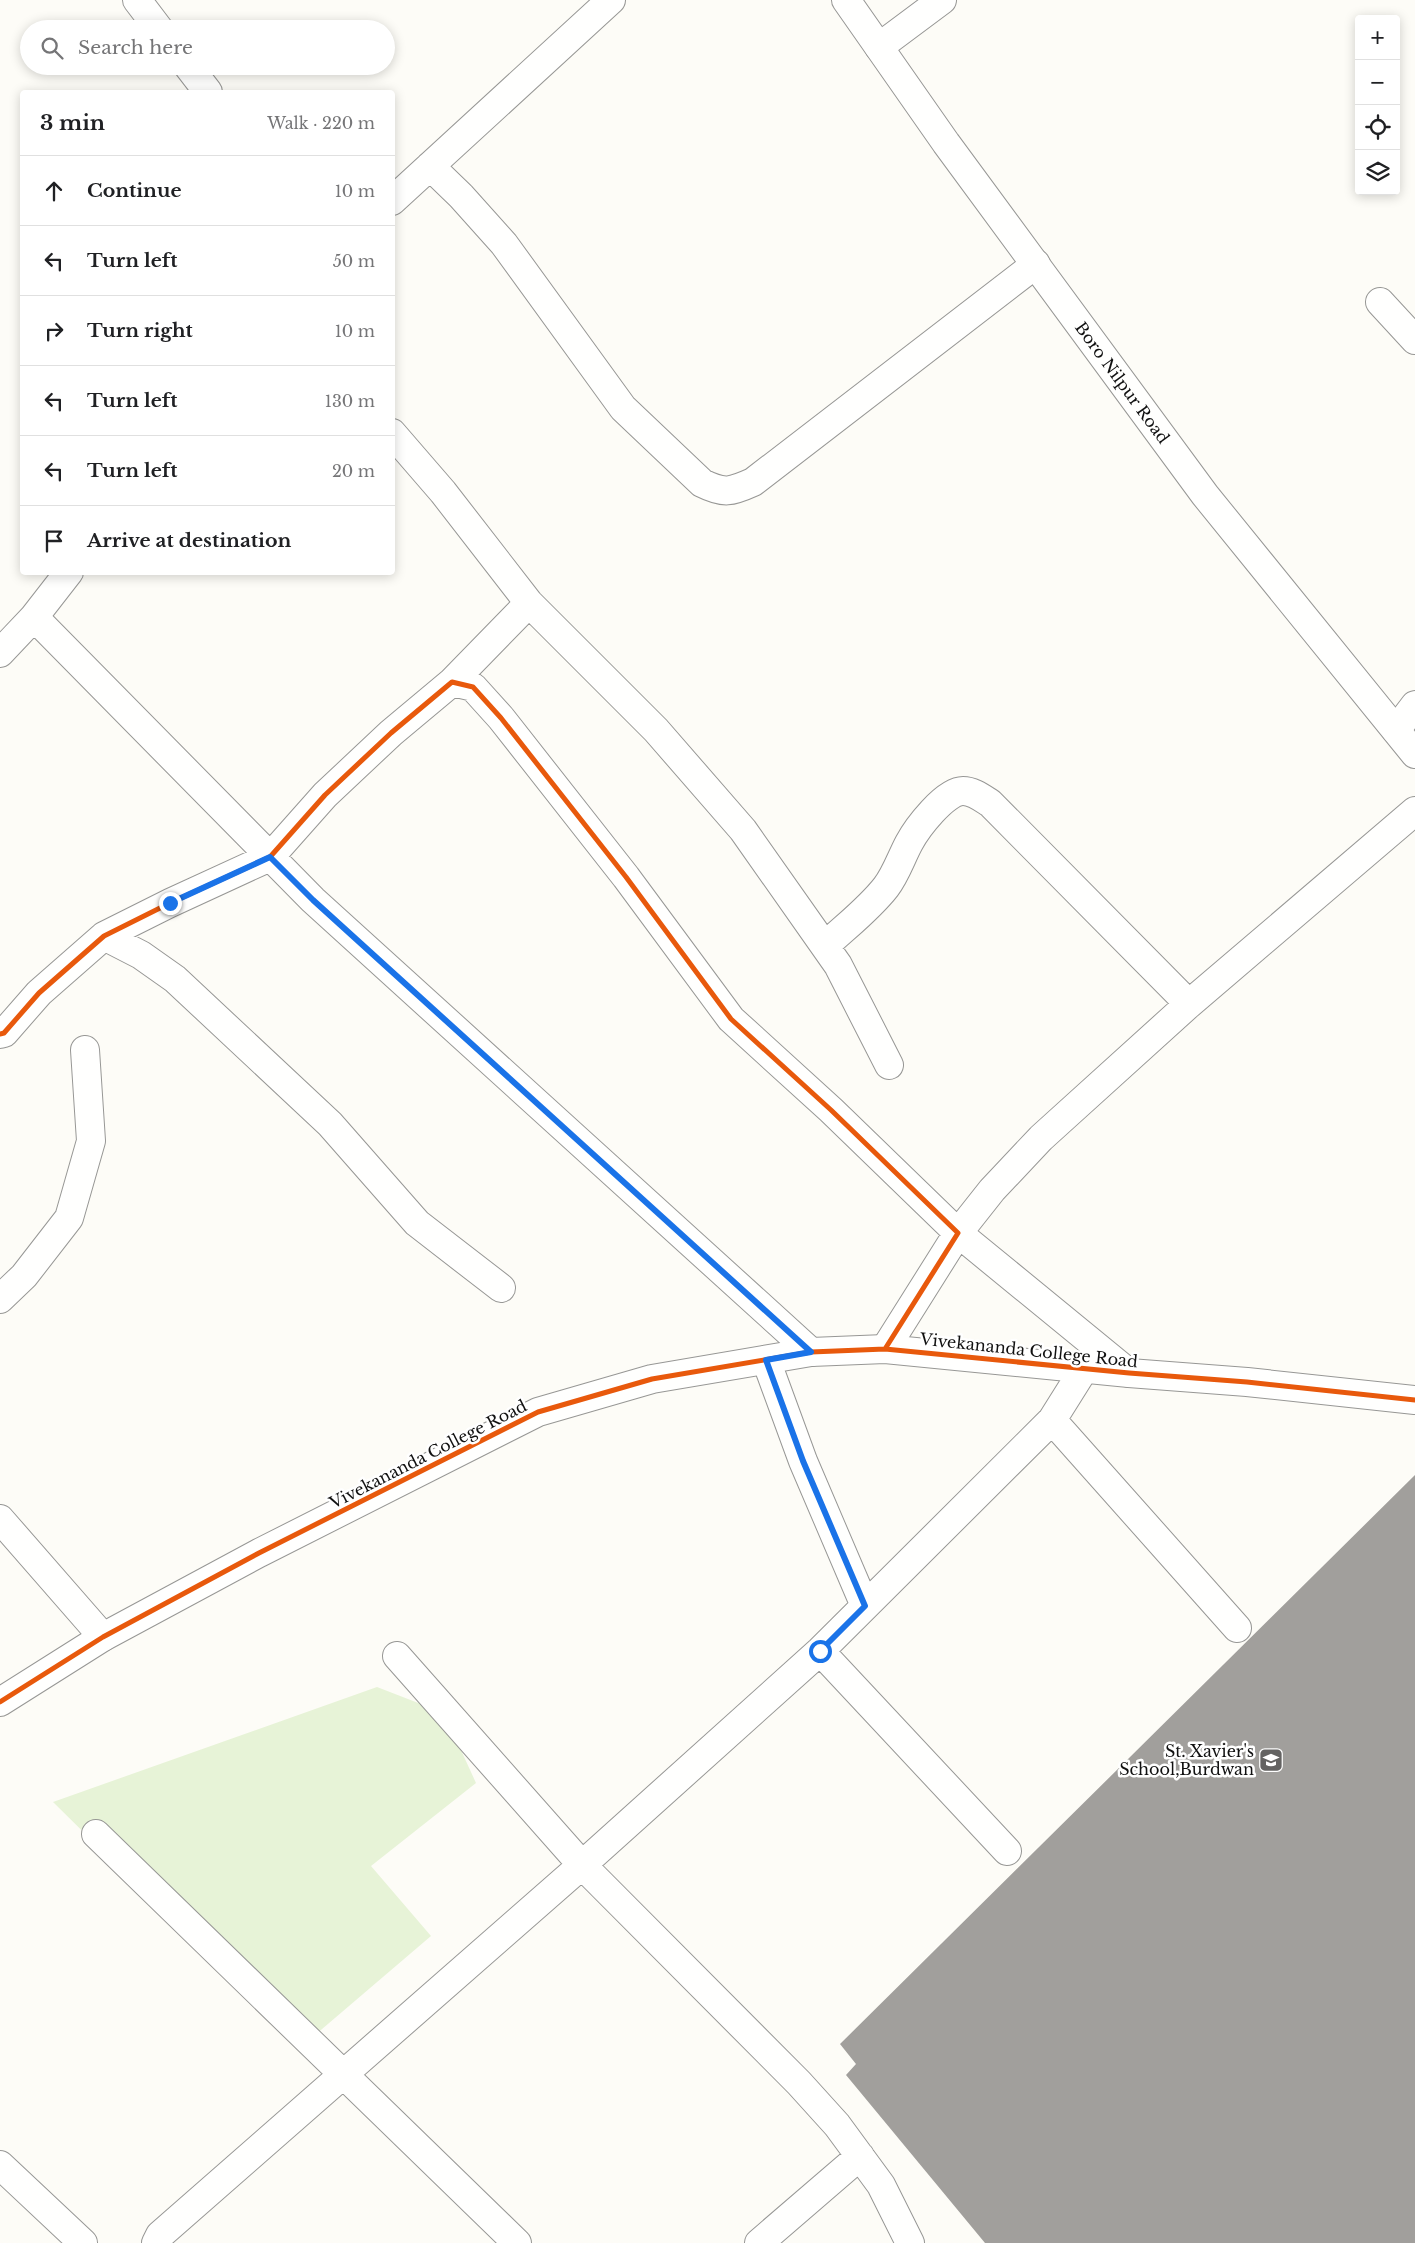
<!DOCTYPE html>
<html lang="en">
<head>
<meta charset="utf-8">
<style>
	:root { --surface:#fff; --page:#f2f2f2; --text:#202124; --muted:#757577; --line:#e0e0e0 }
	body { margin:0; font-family:"Libre Baskerville",serif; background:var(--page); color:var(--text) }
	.controls { position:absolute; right:15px; top:15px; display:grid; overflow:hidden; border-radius:5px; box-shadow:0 2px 12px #0003 }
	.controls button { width:45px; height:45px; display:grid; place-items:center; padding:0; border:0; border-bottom:1px solid var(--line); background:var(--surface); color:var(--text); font:25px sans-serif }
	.stop { position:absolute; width:15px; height:15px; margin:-11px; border:4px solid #1a73e8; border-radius:50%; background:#fff }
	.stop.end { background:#1a73e8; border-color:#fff; box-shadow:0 1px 5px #0008 }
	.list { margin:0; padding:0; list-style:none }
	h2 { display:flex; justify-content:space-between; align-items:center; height:65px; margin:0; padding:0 20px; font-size:21px }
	h2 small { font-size:16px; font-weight:400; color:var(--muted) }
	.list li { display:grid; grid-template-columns:32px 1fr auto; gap:15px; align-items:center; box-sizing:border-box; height:70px; padding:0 20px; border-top:1px solid var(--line) }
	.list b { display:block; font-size:19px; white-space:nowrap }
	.list em { font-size:16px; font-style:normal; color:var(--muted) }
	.icon { flex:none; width:28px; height:28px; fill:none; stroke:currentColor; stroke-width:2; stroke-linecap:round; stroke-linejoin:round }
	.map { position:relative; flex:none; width:1415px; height:2243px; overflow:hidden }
	.search { position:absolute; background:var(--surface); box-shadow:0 2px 12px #0003; left:20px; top:20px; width:375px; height:55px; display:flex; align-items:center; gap:12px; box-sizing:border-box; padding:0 18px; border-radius:28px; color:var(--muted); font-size:19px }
	.panel { position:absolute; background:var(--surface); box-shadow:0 2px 12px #0003; left:20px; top:90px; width:375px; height:485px; border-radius:5px }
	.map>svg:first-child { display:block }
	.green { fill:#e7f3d7 }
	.building { fill:#a19f9c }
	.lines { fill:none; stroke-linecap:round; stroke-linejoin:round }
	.minor-casing { stroke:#979795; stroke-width:30 }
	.tertiary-casing { stroke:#979795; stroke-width:30 }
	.minor { stroke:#fffffe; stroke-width:28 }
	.tertiary { stroke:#fffffe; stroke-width:28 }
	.cycleway-casing { stroke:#fff; stroke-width:8 }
	.cycleway { stroke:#e8590c; stroke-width:5 }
	.route { stroke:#1a73e8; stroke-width:6 }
	.labels { text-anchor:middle; stroke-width:5; stroke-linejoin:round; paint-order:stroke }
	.street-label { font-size:16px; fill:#111; stroke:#fff }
	.poi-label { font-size:16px; fill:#111; stroke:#fff; text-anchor:end }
</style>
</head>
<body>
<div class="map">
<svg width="1415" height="2243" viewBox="0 0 1415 2243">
	<rect width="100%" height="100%" fill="#fdfcf7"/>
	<!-- green -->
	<path class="green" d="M377 1687 444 1713 476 1783 371 1866 431 1936 301 2047 53 1802Z"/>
	<!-- building -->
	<path class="building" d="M1415 1475V2243H985L846 2075 856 2064 840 2044Z"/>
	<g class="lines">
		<!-- minor casing -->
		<g class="minor-casing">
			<path id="minor" d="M137 0 159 29
				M879 47 942 0
				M188 66 208 92
				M430 166 461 196 504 244 623 408 702 483C724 494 731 492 753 482L1036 264
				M392 201 611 0
				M1380 302 1415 340
				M392 433 443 492 529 603 656 730 743 830 838 965 889 1065
				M34 617 313 900 811 1352
				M0 653 34 617 69 572
				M452 682 529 603
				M1396 730 1415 705
				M104 936 141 955 175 979 330 1124 417 1223 501 1288
				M825 946C845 927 869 909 886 887 896 874 901 858 909 843 917 828 945 791 963 791 973 791 982 798 990 803L1189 1004
				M0 1034 4 1033 39 993 104 936 170 903 270 857 325 795 391 733 452 682 473 687 501 718 626 877 731 1019 831 1110 958 1233 885 1349
				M0 1299 24 1276 69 1218 91 1141 85 1050
				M766 1360 803 1461 865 1606
				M1129 1373 958 1233 992 1190 1041 1138 1189 1004 1415 811
				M1052 1420 1237 1628
				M0 1519 103 1637
				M820 1651 1007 1851
				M397 1656 582 1865 799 2083 837 2125 881 2185 910 2243
				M96 1834 517 2243
				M0 2165 83 2243
				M156 2243 160 2235 582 1865 820 1651 1052 1420 1084 1369
				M759 2243 860 2156"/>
		</g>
		<!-- tertiary casing -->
		<g class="tertiary-casing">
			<g id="tertiary">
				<path id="s1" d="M846 0 946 143 1205 495 1415 754"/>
				<path d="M0 1702 103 1637 259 1553 538 1412 652 1379 811 1352 885 1349 1129 1373 1247 1382 1415 1400"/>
			</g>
		</g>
		<!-- minor -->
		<use href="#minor" class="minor"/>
		<!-- tertiary -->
		<use href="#tertiary" class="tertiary"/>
		<!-- cycleway casing -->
		<g class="cycleway-casing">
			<path id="cycleway" d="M0 1034 4 1033 39 993 104 936 170 903 270 857 325 795 391 733 452 682 473 687 501 718 626 877 731 1019 831 1110 958 1233 885 1349
				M0 1702 103 1637 259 1553 538 1412 652 1379 811 1352 885 1349 1129 1373 1247 1382 1415 1400"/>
		</g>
		<!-- cycleway -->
		<use href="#cycleway" class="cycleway"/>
	</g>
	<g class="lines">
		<!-- route -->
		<path class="route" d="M170 903 270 857 313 900 811 1352 766 1360 803 1461 865 1606 820 1651"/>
	</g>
	<!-- icons -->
	<defs>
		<g id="school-square" transform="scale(1.25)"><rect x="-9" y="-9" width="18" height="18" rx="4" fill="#646362" stroke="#fff"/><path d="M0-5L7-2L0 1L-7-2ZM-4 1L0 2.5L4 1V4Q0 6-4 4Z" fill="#fff"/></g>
	</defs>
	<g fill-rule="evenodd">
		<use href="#school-square" x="1271" y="1760"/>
	</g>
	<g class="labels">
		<!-- street labels -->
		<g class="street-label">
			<text dy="6" stroke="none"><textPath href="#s1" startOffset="472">Boro Nilpur Road</textPath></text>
			<text transform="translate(1029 1350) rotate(6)" y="6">Vivekananda College Road</text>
			<text transform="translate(428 1454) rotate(-27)" y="6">Vivekananda College Road</text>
		</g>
		<!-- poi labels -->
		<g class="poi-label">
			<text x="1254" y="1757">St. Xavier's<tspan x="1254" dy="18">School,Burdwan</tspan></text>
		</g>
	</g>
</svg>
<div class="controls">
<button>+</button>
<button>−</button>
<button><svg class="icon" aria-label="locate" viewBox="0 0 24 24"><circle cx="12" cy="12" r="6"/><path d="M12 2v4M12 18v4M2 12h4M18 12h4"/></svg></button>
<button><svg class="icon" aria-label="layers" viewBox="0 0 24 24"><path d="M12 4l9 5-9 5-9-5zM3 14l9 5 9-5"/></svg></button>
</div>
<div class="stop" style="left:820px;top:1651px"></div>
<div class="stop end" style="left:170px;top:903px"></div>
<div class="search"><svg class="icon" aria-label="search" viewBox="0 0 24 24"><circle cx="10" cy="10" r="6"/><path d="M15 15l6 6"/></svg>Search here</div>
<section class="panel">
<h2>3 min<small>Walk · 220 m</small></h2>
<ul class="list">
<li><svg class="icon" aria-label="ahead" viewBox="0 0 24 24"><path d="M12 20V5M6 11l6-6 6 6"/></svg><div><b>Continue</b></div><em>10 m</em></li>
<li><svg class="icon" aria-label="left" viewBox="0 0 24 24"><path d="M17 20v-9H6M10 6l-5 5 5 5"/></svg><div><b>Turn left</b></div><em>50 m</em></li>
<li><svg class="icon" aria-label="right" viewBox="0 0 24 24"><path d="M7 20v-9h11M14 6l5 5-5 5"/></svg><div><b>Turn right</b></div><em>10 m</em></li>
<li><svg class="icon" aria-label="left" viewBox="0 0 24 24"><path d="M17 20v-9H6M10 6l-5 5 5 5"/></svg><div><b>Turn left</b></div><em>130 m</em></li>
<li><svg class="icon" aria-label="left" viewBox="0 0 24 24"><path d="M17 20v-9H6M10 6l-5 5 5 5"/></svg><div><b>Turn left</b></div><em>20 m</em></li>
<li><svg class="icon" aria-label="arrive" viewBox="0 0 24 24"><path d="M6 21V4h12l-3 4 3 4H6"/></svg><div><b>Arrive at destination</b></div></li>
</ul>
</section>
</div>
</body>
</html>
